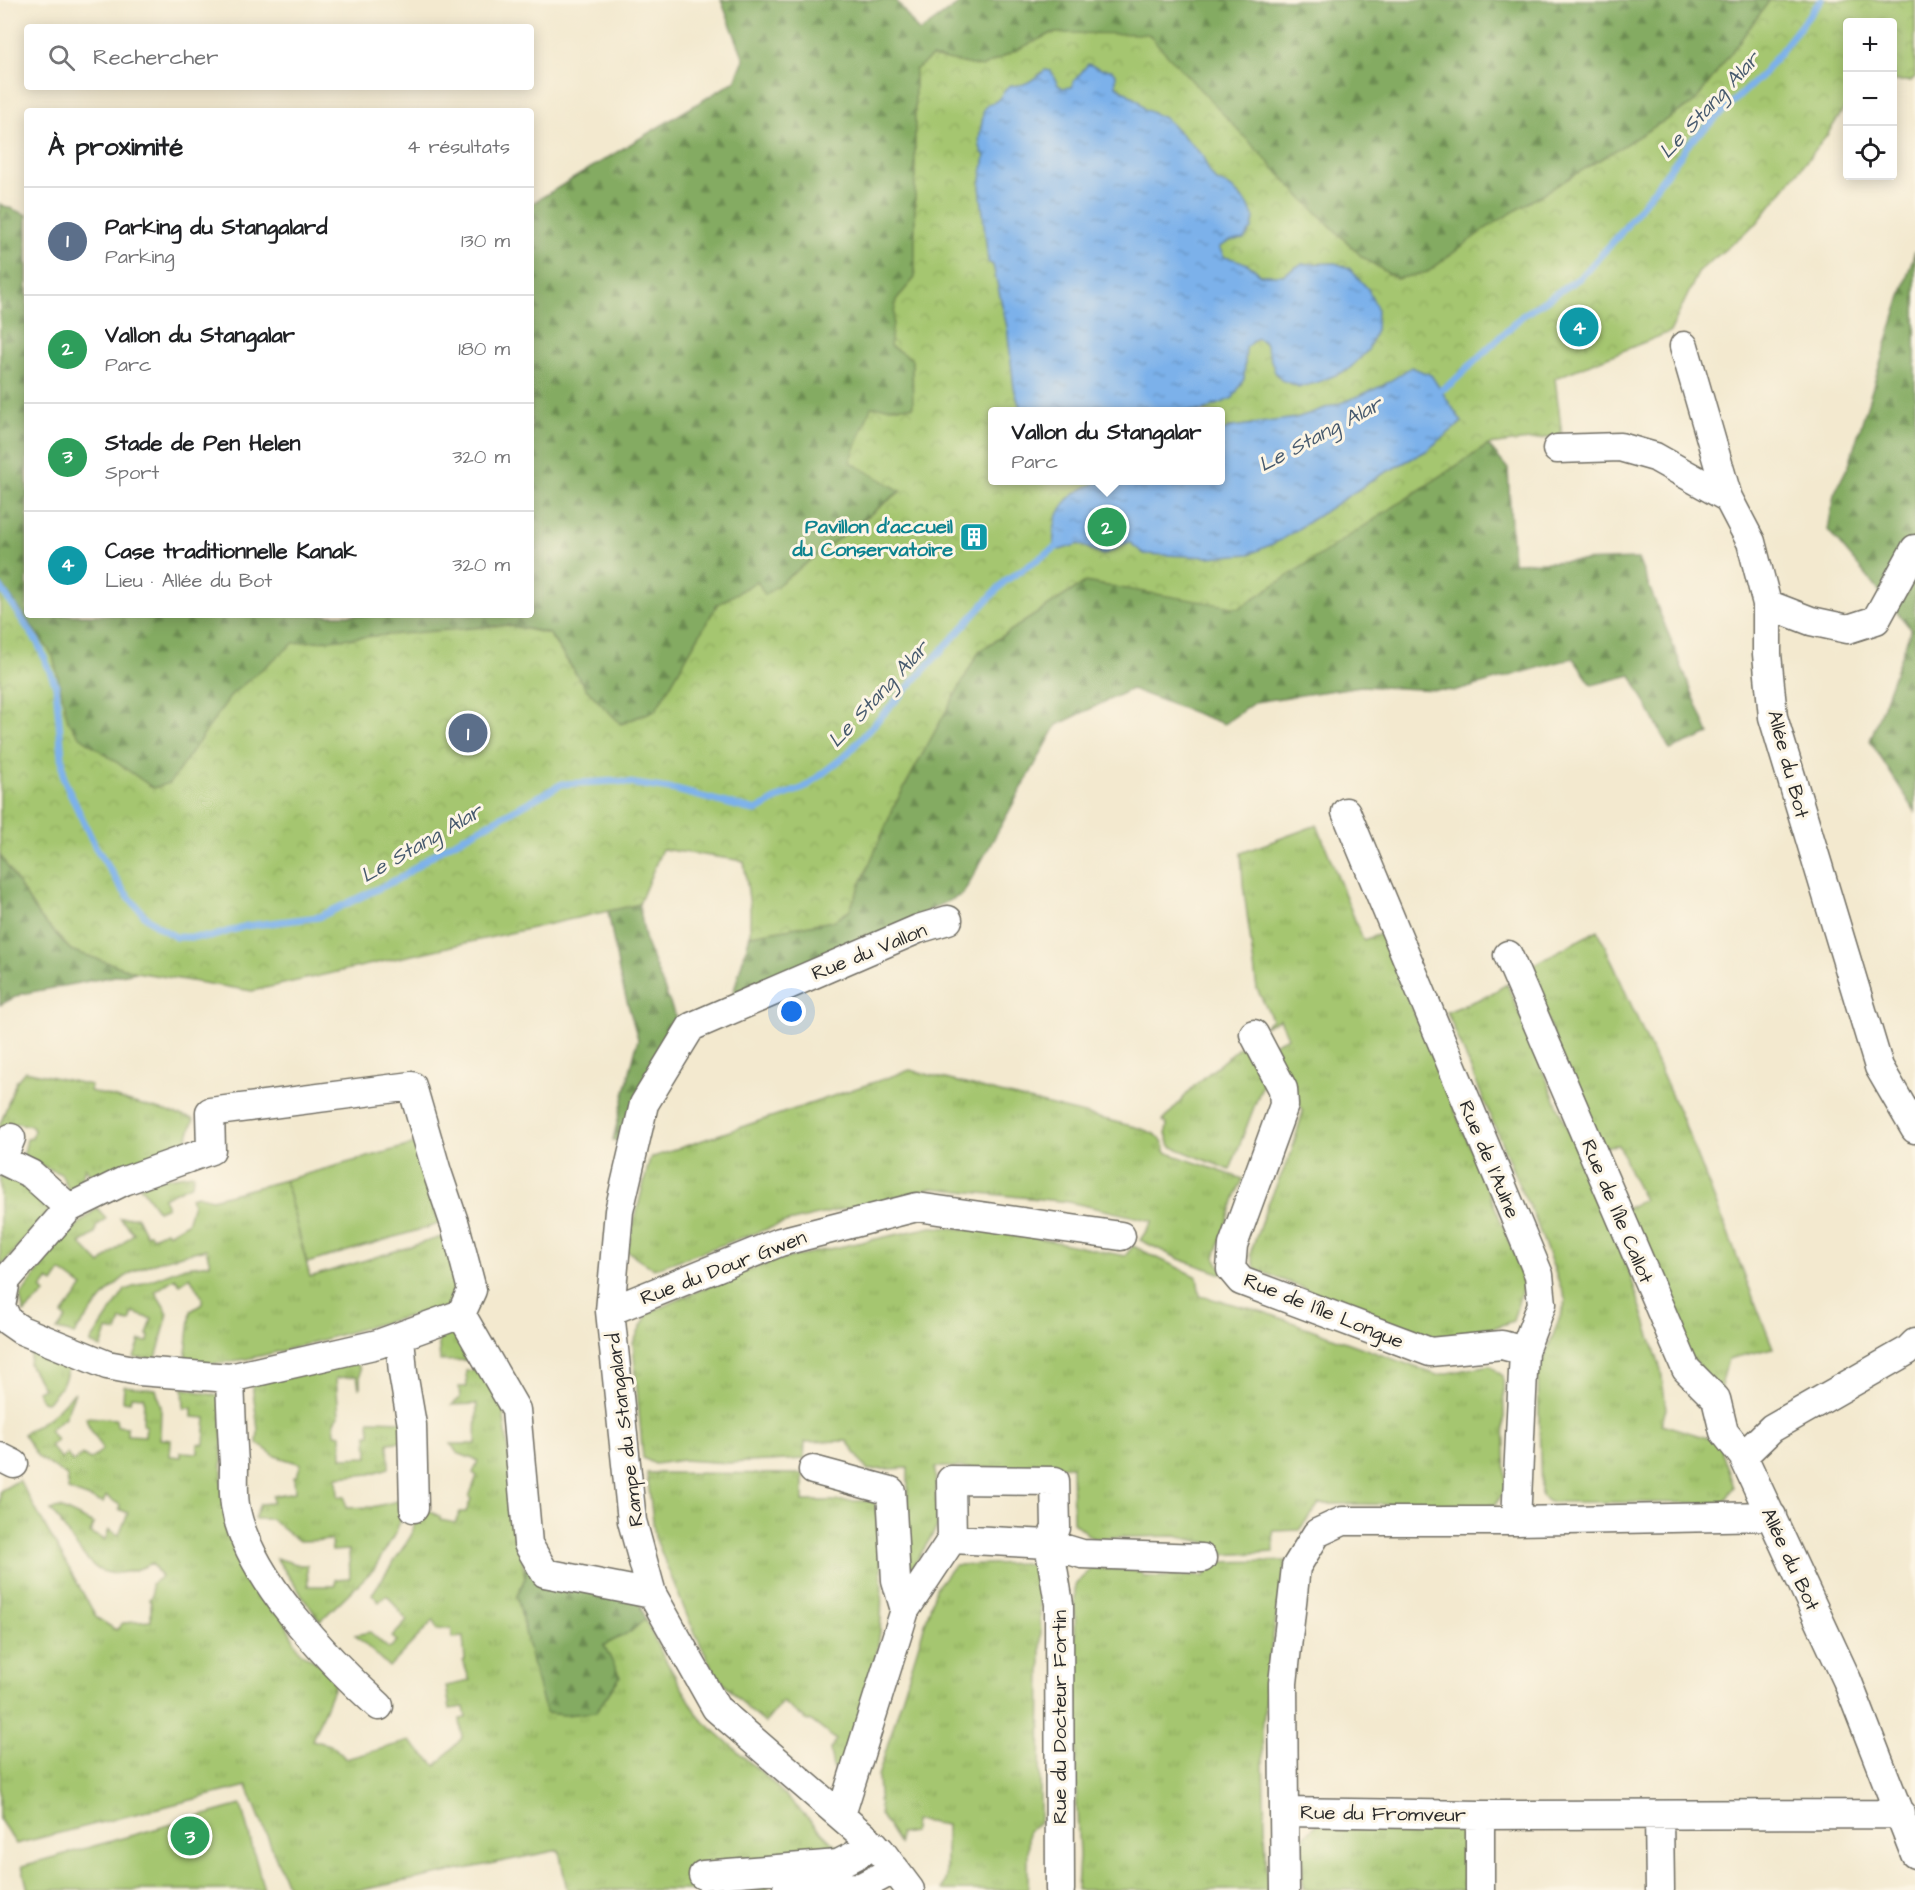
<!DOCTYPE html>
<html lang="fr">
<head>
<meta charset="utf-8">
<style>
	:root { --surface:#fff; --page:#f2f2f2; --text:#202124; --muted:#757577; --line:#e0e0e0; --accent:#1f6fb2 }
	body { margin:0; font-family:"Architects Daughter",sans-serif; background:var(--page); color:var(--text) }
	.controls { position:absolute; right:18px; top:18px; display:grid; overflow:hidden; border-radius:6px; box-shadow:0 3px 15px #0003 }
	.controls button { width:54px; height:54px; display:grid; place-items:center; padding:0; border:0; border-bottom:2px solid var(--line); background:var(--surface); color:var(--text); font:30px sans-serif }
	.you { position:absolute; left:792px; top:1012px; width:21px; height:21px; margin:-15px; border:4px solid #fff; border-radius:50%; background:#1a73e8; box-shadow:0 0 0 9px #1a73e833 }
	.badge { display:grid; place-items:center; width:39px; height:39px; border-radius:50%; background:var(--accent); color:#fff; font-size:20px; font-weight:700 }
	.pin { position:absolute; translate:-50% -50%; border:3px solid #fff; box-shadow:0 2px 6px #0006 }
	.popup { position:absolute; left:988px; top:407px; width:237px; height:78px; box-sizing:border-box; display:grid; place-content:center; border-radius:6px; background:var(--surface); filter:drop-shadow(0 2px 4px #0005); font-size:20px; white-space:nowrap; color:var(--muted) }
	.popup b { font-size:22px; color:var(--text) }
	.popup::after { content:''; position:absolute; left:50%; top:100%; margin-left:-12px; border:12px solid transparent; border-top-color:var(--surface) }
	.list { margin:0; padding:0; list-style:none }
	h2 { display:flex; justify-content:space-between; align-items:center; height:78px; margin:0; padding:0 24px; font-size:26px }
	h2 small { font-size:20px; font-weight:400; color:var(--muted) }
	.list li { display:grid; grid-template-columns:39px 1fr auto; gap:18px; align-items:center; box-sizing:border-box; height:108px; padding:0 24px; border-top:2px solid var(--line) }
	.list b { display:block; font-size:22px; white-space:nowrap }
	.list p { margin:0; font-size:20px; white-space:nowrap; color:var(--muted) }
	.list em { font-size:20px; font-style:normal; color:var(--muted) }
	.icon { flex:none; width:33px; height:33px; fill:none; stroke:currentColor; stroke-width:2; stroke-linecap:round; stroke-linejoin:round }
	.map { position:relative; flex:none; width:1915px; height:1890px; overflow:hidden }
	.search { position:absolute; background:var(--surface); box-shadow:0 3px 15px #0003; left:24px; top:24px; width:510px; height:66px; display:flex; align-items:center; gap:15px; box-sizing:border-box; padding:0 21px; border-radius:6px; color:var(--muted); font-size:22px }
	.panel { position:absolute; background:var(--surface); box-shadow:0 3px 15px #0003; left:24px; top:108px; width:510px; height:510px; border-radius:6px }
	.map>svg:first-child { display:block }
	.grass { fill:url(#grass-tufts); stroke:#68784d; stroke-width:1.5 }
	.forest { fill:url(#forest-firs); stroke:#586b46; stroke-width:1.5 }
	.park { fill:url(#park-crowns); stroke:#68784d; stroke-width:1.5; fill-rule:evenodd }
	.pitch { fill:#a5c66f; stroke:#68784d; stroke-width:1.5 }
	.water { fill:url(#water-ripples); stroke:#536e8a; stroke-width:1.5 }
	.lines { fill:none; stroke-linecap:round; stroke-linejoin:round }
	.stream { stroke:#7bb1ea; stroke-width:7 }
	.minor-casing { stroke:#716e64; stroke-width:31 }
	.minor { stroke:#fff; stroke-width:28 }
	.labels { text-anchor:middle; stroke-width:6; stroke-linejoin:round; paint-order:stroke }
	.culture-label { font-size:20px; font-weight:bold; fill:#0d838f; stroke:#fcf5e5; text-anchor:end }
	.street-label { font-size:20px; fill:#2b2b2b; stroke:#fcf5e5 }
	.water-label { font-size:21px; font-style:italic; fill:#475a6e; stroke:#fcf5e5 }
</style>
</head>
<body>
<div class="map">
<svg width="1915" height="1890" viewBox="0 0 1915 1890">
	<defs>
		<pattern id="grass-tufts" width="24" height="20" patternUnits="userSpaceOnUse" patternTransform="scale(1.5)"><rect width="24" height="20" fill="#a5c66f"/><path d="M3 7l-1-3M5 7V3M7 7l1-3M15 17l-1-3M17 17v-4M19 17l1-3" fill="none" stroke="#8eaa60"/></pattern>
		<pattern id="forest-firs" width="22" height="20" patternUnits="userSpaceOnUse" patternTransform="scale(1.5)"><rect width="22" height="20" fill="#84ab62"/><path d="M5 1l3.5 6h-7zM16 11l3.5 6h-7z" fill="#6c8b51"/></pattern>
		<pattern id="park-crowns" width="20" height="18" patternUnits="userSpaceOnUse" patternTransform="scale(1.5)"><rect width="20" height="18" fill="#a5c66f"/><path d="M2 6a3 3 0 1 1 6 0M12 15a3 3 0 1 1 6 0" fill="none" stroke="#8eaa60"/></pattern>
		<pattern id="water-ripples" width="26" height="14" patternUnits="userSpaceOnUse" patternTransform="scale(1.5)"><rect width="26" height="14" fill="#7bb1ea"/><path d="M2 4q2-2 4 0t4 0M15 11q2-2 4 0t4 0" fill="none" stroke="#6590be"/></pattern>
	</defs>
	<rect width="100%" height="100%" fill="#fcf5e5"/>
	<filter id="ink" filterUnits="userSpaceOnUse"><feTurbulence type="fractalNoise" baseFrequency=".0167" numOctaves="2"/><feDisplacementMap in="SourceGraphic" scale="12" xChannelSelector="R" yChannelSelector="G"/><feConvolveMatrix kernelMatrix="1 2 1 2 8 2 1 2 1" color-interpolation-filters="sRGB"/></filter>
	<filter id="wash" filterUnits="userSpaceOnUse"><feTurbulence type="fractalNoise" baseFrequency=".008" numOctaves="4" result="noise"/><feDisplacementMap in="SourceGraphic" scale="24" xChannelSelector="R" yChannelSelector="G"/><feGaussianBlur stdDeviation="1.35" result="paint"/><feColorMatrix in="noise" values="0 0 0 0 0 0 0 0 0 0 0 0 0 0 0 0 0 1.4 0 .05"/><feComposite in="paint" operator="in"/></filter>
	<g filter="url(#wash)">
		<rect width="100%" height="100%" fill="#f3e9cf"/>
		<!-- grass -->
		<path class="grass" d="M1317 825 1363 940 1381 934 1510 1243 1520 1270 1523 1286 1513 1321 1476 1334 1434 1341 1255 1269 1250 1254 1267 1206 1291 1154 1303 1111 1270 1045 1288 1037 1280 1019 1262 1028 1272 1019 1257 989 1243 884 1241 853Z
			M1598 930 1689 1135 1773 1348 1728 1359 1720 1390 1680 1346 1622 1210 1644 1200 1631 1175 1619 1145 1595 1147 1528 967Z
			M1507 984 1553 1095 1628 1268 1661 1370 1666 1409 1661 1424 1718 1441 1734 1487 1724 1503 1549 1502 1541 1496 1538 1375 1566 1301 1534 1216 1522 1192 1447 1012 1487 996Z
			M1248 1040 1265 1078 1230 1170 1170 1146 1166 1133 1167 1124 1163 1121 1195 1085Z
			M910 1070 1139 1128C1151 1132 1166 1137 1165 1152L1243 1179 1236 1195 1215 1257 1225 1275 1179 1259 1140 1240 1153 1221 1069 1202 932 1188 784 1223 654 1269 627 1251 650 1158Z
			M25 1071 91 1085 90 1091 194 1119 187 1139 95 1182 85 1167 78 1194 70 1192 61 1174 23 1157 27 1139 32 1138 34 1130 31 1126 17 1123 0 1132V1125L16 1082Z
			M0 1172 55 1203 0 1268Z
			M194 1174 192 1184 163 1198 167 1207 158 1211 140 1186 152 1180Z
			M285 1180 310 1277 448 1235 462 1294 458 1304C425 1312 392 1320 360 1329 324 1339 215 1374 185 1361L191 1311 202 1304V1297L190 1277 180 1284 175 1278 155 1292 168 1313 156 1359 134 1358 140 1341 148 1342 149 1336 147 1335 152 1319 133 1313 130 1322 121 1320 117 1332 107 1330 101 1348 90 1343 125 1290 185 1267 210 1264 206 1249C182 1255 152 1261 131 1273 110 1285 89 1315 74 1334L57 1330 66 1318 62 1315 83 1287 61 1271 53 1283 48 1280 41 1289 45 1293 24 1313 20 1297 60 1241 97 1208 106 1218 96 1227 95 1234 80 1243 100 1264 134 1233 120 1218 137 1217 146 1235 150 1233 152 1237 166 1231 168 1234 187 1223 193 1204 191 1198 197 1195 212 1199Z
			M931 1227 1003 1231 1125 1256 1133 1246 1197 1277 1200 1296 1264 1312 1437 1375 1490 1365 1503 1376 1506 1489 1495 1505 1319 1504 1299 1530 1273 1531 1274 1552 1220 1555 1208 1543 1175 1536 1092 1538 1073 1522 1072 1466 1021 1469 935 1467 937 1527 907 1577 908 1468 867 1470 847 1441 805 1442 804 1459 729 1463 683 1460 655 1464 643 1458 633 1343 648 1313 730 1277 774 1261Z
			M458 1330 501 1394 525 1578 517 1596 604 1645 630 1632 645 1619 663 1656 700 1718 770 1780 843 1853 767 1879 768 1890H567L559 1850 361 1890H289L247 1786 16 1844 0 1820V1491L19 1480 97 1618 116 1630 123 1623 151 1621V1602L149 1599 152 1596 151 1584 161 1577 152 1563C139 1570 113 1578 98 1569 83 1560 62 1524 51 1510L60 1508 94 1524 90 1533 105 1540 109 1530 119 1535 128 1513 119 1509 120 1505 106 1496 103 1503 68 1490 67 1476 38 1457 23 1434 50 1417 75 1392 65 1417 49 1430 57 1440 50 1446 61 1459 67 1454 73 1462 82 1455 90 1460 102 1450C99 1436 89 1434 86 1417L116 1419 117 1426 127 1427V1435L145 1436 146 1425H143L144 1397 131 1396 130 1402 123 1401 124 1386 156 1389 161 1407 160 1439 171 1440 170 1456 181 1457V1452L198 1453V1444H204L206 1418 192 1417V1408H184L183 1388 222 1397V1497L300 1652 323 1666 335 1684 312 1740 333 1746 346 1759 409 1741 436 1766 462 1738 460 1719 466 1718 464 1707 450 1709 446 1686 470 1681 463 1661 465 1660 463 1637 453 1638 451 1628 437 1630 434 1620 389 1667 355 1635 370 1632 389 1649 397 1641 392 1637 407 1621 388 1596H385L379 1602 372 1594 411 1536 420 1505 440 1517V1520L455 1523 460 1512H466L471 1499 469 1497 477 1476 473 1473 478 1461 457 1453 451 1444H476L477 1404 452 1405 460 1398 459 1387H467L466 1371 474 1370V1360L440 1361 438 1336Z
			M31 1352 69 1362C68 1377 59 1392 47 1402L42 1401 37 1391 43 1388 29 1364Z
			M353 1359 360 1369V1387L359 1388 357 1376 336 1378 339 1416 334 1422 335 1434 341 1435 342 1458 368 1457 367 1435H370L369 1420 405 1421 407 1441 388 1443 389 1468 370 1474 337 1477 338 1497H345L346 1508 372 1507 407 1499 396 1532 374 1569 320 1621 276 1558 300 1565H307L308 1586H335V1579L350 1578 349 1550 332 1551 331 1540 299 1541 271 1519H254L260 1504 273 1503V1496L295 1492 294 1477 297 1475 301 1464 275 1456 257 1443 258 1430 252 1384Z
			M647 1473 803 1474V1501H875C881 1556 887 1613 874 1667 867 1700 854 1732 844 1764L833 1769 830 1749 836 1740 810 1720 808 1721 782 1702 765 1723 748 1709 714 1672 688 1618 655 1537Z
			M1286 1561 1271 1648 1262 1732 1267 1890H1077L1079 1856 1076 1786 1075 1585 1092 1568 1140 1571 1144 1577 1205 1576V1562Z
			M1023 1563 1035 1566 1039 1580 1041 1637 1040 1823 1028 1831V1890H942L946 1877V1825L914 1820 913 1832 900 1834 899 1844 880 1814 878 1776 936 1588 954 1565Z
			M1458 1822 1468 1832V1890H1303L1302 1839 1318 1823Z"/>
		<!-- forest -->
		<path class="forest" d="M721 0H896L919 32 964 0H1770L1694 103 1485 229 1428 272 1397 279 1362 257 1300 196 1052 33 982 67 932 57 915 70V278L896 300 912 359 913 407 901 490 764 596 757 581 717 605 656 710 620 724 586 689 549 633 507 625 294 643 232 694 170 783 153 788 79 736 68 722 53 656 0 582V204L27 215V615H531V204L735 81 744 59Z
			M1915 251V811L1870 741 1911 629 1828 530 1834 494 1849 464Z
			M1488 445 1508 469 1513 563 1638 559 1709 734 1670 750 1631 675 1592 685 1573 658 1457 691 1361 686 1255 702 1224 724 1131 689 1057 725 963 894 831 959 736 1000 734 990 750 935 833 921 849 911 895 804 979 651 1085 582 1239 607Z
			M0 855 39 916 71 950 136 972 21 994 0 1005Z
			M639 904 646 943 681 1031 629 1143 613 1140 638 1039 620 977 608 911Z
			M528 1544 545 1573 635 1591 645 1619 630 1632 604 1645 620 1677 596 1712 565 1715 546 1713 534 1671 517 1596 525 1578Z"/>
		<!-- park -->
		<path class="park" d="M1770 0H1915V77L1911 81H1893L1892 22H1848L1847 104 1827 135 1757 223 1699 271 1670 332 1555 378 1562 436 1488 445 1239 608 1085 582 979 651 895 804 849 911 833 921 750 935V907L744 861 662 849 639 904 252 991 136 972 71 950 39 916 0 855V582L53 656 68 721 79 736 153 788 170 783 232 694 294 643 507 625 549 634 586 689 621 724 656 710 717 605 757 581 765 595 901 491 850 462 871 407H913L912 359 890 346 896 300 915 278V70L932 57 982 67 1052 33 1148 34 1300 196 1362 257 1397 279 1428 272 1485 229 1694 103ZM993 412H1221V480H993Z"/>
		<!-- pitch -->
		<path class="pitch" d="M415 1144 439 1224 307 1263 285 1180Z
			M241 1805 264 1890H28L22 1866Z"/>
		<!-- water -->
		<path class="water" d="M1088 64 1101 69 1112 70 1116 75V86L1139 101 1144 109 1166 119 1202 155 1209 171 1215 180 1232 188 1248 205 1254 218 1252 229 1244 239 1230 241 1219 247 1224 257C1237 259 1252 264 1260 275H1283L1301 264 1335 263 1349 268 1368 289 1377 308 1376 330 1368 350 1348 370 1316 383 1299 387 1281 380 1275 372 1265 343 1257 338 1246 347 1244 379 1233 398 1202 411H1021L1014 388 1007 327 993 265 988 262 980 186 985 156C973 142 984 126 983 110L988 104C1001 103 1001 91 1011 85 1024 88 1035 78 1045 70L1051 71 1058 85 1063 88 1072 87 1074 81Z
			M1411 367 1431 375 1462 422 1426 451 1379 476 1281 540 1250 554 1208 557 1144 554 1129 542 1103 555 1079 544 1060 550 1054 547C1051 509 1070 489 1107 480H1221V432L1232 427 1296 418 1349 400 1384 385Z"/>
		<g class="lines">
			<!-- stream -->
			<path class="stream" d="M1435 394 1453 382 1522 316 1581 277 1620 234 1691 141 1763 74 1821 0
				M0 587 38 643 56 686 64 780 95 846 123 890 145 916 160 928 176 937H210L246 926 319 917 400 878 440 850 562 784 616 781 676 790 756 811 782 796 804 788 846 755 1005 581 1061 544"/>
		</g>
	</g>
	<g filter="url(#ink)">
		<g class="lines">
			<!-- minor casing -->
			<g class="minor-casing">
				<path id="minor" d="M1684 346 1728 498 1751 542 1767 604V654L1773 717 1879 1067 1915 1129
					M1557 449 1620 447 1655 457 1728 498
					M1767 604 1811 621 1848 629 1876 620 1915 549
					M1346 812 1539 1275 1542 1304 1524 1351 1516 1521
					M1508 955 1686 1369 1716 1399 1724 1432 1743 1456
					M1254 1034 1283 1089 1284 1105 1233 1245 1231 1269 1241 1281 1430 1352 1502 1345 1524 1351
					M11 1138 2 1160 31 1174 69 1208
					M610 1311 780 1242 917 1207 1121 1236
					M461 1314 472 1290 455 1225 437 1172 412 1086 210 1112 211 1150 124 1181 69 1208 6 1280 1 1306 8 1321 21 1330 107 1365 139 1371 230 1378 378 1344 461 1314 516 1410 528 1544 545 1573 652 1594
					M400 1337 403 1373 412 1425 414 1508
					M1915 1343 1907 1351 1772 1428 1743 1456 1847 1680 1915 1854
					M230 1378C231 1407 232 1435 234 1464 234 1478 233 1492 235 1505 246 1575 328 1660 379 1706
					M0 1457 14 1464
					M813 1470 891 1491 896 1580 905 1610
					M1772 1516 1516 1521H1343L1317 1533 1296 1567 1283 1683 1284 1812 1480 1815 1901 1814
					M952 1539 951 1480 1055 1481 1056 1528 1049 1544 1082 1554 1202 1558
					M1284 1812 1285 1890
					M841 1815 905 1610 952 1539 1049 1544 1059 1604 1060 1890
					M1659 1815 1660 1890
					M703 1875 838 1864 875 1845
					M787 1889 861 1887 895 1869
					M910 1890 880 1850 716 1708 652 1594 632 1521 610 1311 619 1211 644 1104 691 1027 918 929 948 920
					M1480 1890V1815"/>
			</g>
			<!-- minor -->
			<use href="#minor" class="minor"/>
		</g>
	</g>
	<!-- icons -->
	<defs>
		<g id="building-square" transform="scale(1.5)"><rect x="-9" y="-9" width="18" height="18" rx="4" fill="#0f9aa8" stroke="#fcf5e5"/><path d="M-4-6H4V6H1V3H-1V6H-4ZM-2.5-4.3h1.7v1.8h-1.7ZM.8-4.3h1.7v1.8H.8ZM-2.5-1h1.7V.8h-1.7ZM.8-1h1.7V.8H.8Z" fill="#fff"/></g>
	</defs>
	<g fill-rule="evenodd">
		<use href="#building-square" x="974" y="537"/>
	</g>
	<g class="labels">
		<!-- culture labels -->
		<g class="culture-label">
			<text x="953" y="533">Pavillon d'accueil<tspan x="953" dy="23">du Conservatoire</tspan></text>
		</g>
		<!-- street labels -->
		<g class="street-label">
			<text transform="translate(1789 764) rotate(75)" y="7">Allée du Bot</text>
			<text transform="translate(869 951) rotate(-22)" y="7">Rue du Vallon</text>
			<text transform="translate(1490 1159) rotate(67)" y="7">Rue de l'Aulne</text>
			<text transform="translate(1618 1211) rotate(67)" y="7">Rue de l'Île Callot</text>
			<text transform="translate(723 1267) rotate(-21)" y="7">Rue du Dour Gwen</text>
			<text transform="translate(1324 1310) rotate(22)" y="7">Rue de l'Île Longue</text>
			<text transform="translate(624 1430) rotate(-97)" y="7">Rampe du Stangalard</text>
			<text transform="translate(1791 1559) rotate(65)" y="7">Allée du Bot</text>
			<text transform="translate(1059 1717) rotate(-90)" y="7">Rue du Docteur Fortin</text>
			<text transform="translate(1383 1813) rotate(1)" y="7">Rue du Fromveur</text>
		</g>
		<!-- water labels -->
		<g class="water-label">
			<text transform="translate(1709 105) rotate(-47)" y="7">Le Stang Alar</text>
			<text transform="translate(1320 434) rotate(-28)" y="7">Le Stang Alar</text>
			<text transform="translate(878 694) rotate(-47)" y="7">Le Stang Alar</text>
			<text transform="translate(421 843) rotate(-30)" y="7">Le Stang Alar</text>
		</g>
	</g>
</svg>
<div class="controls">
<button>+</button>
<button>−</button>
<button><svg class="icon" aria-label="locate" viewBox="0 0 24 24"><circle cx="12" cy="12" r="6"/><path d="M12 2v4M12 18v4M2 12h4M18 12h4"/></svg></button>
</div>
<div class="you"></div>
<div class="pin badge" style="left:468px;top:733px;background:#5c6f8a">1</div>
<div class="pin badge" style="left:1107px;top:527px;background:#2e9e5b">2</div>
<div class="popup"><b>Vallon du Stangalar</b>Parc</div>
<div class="pin badge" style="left:190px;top:1836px;background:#2e9e5b">3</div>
<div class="pin badge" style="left:1579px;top:327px;background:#0f9aa8">4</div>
<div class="search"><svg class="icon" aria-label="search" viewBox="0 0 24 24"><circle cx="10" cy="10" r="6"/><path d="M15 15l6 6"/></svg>Rechercher</div>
<section class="panel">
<h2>À proximité<small>4 résultats</small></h2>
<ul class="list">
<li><span class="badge" style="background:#5c6f8a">1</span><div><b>Parking du Stangalard</b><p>Parking</p></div><em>130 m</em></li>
<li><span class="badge" style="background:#2e9e5b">2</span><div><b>Vallon du Stangalar</b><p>Parc</p></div><em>180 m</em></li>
<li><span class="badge" style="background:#2e9e5b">3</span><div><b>Stade de Pen Helen</b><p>Sport</p></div><em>320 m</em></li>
<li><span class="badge" style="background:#0f9aa8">4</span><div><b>Case traditionnelle Kanak</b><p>Lieu · Allée du Bot</p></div><em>320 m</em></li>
</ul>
</section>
</div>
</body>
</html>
